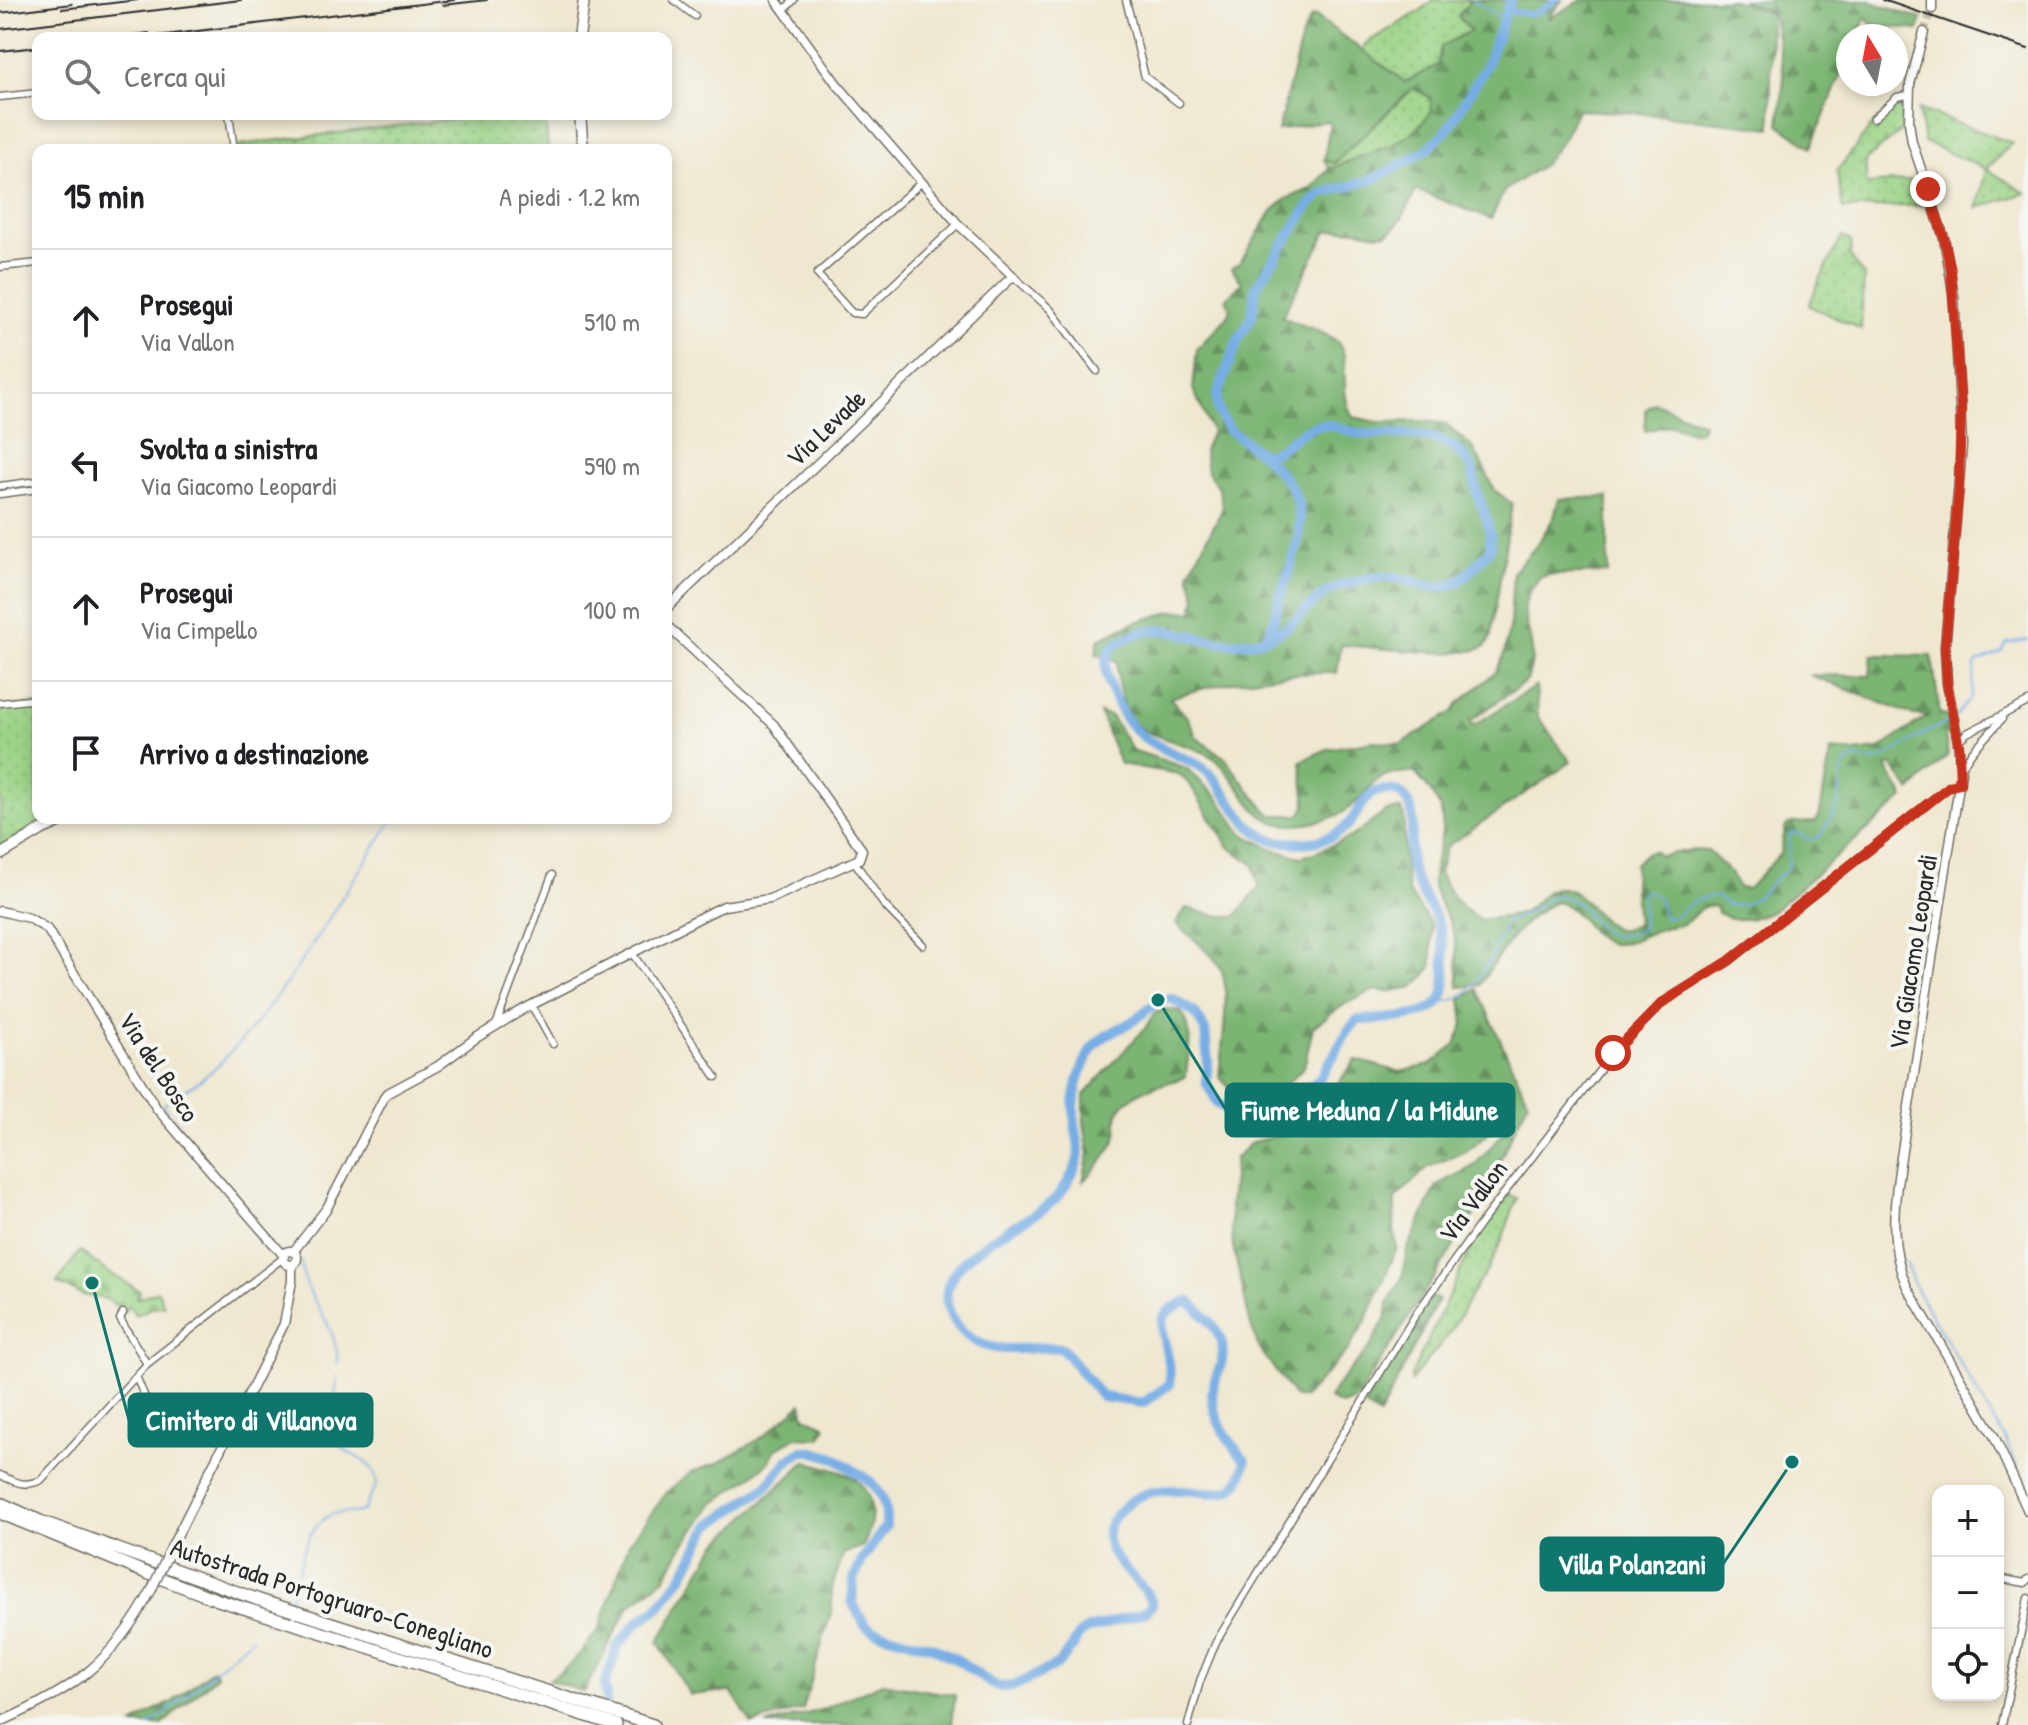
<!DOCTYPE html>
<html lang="it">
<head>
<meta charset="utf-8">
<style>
	:root { --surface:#fff; --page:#f6f6f6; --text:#202124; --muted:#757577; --line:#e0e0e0 }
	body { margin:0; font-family:"Patrick Hand",sans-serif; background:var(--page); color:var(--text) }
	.controls { position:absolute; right:24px; bottom:24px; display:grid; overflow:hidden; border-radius:16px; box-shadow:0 4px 12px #0003 }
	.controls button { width:72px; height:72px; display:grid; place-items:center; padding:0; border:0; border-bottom:2px solid var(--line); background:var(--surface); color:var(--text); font:40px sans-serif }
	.compass { position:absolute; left:1836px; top:24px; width:72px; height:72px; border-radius:50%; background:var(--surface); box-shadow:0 4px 12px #0003; rotate:350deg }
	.stop { position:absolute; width:24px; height:24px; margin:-18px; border:6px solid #c8321e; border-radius:50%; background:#fff }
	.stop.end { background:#c8321e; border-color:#fff; box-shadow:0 2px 8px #0008 }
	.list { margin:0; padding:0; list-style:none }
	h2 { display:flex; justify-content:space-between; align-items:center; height:104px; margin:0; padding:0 32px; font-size:34px }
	h2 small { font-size:26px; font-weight:400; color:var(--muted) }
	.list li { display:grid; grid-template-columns:52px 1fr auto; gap:24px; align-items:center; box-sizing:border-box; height:144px; padding:0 32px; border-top:2px solid var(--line) }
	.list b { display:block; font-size:30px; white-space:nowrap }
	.list p { margin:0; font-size:26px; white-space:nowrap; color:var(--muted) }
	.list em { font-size:26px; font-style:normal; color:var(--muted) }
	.icon { flex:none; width:44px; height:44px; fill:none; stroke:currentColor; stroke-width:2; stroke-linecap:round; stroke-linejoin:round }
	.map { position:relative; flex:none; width:2028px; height:1725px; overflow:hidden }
	.search { position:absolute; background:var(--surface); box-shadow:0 4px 12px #0003; left:32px; top:32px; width:640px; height:88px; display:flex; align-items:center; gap:20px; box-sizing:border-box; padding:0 28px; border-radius:16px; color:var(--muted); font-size:30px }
	.panel { position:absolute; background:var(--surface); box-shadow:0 4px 12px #0003; left:32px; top:144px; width:640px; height:680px; border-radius:16px }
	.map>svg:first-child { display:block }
	.grass { fill:url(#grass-dots); stroke:#637f58; stroke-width:2 }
	.forest { fill:url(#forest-firs); stroke:#54704f; stroke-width:2 }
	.cemetery { fill:url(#cemetery-stones); stroke:#637f58; stroke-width:2 }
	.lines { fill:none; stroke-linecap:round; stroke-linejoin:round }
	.stream { stroke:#77ade5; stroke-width:2 }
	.canal { stroke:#77ade5; stroke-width:6 }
	.river { stroke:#77ade5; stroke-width:10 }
	.tertiary-tunnel { stroke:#c8c1ae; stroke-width:8; stroke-dasharray:8 4; stroke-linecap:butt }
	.minor-casing { stroke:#706d64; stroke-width:9 }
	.tertiary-casing { stroke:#706d64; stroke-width:11 }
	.primary-casing { stroke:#706d64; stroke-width:13 }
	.motorway-casing { stroke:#706d64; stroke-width:14 }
	.minor { stroke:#fff; stroke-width:6 }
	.tertiary { stroke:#fff; stroke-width:8 }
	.primary { stroke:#fff; stroke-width:10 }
	.motorway { stroke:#fff; stroke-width:11 }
	.rail { stroke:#2b2b2b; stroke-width:2 }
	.tertiary-bridge-casing { stroke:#706d64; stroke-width:11; stroke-linecap:butt }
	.tertiary-bridge { stroke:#fff; stroke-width:8 }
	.route { stroke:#c8321e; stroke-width:10 }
	.labels { text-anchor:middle; stroke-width:8; stroke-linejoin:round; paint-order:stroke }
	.street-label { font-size:26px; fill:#2b2b2b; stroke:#f6f6f2 }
	.leader { fill:none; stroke:#0f766e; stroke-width:3 }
	.callout-dot { fill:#0f766e; stroke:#f6f6f2; stroke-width:3 }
	.callout { fill:#0f766e; stroke:#0f766e; stroke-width:3 }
	.callout-label { font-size:28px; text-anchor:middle; font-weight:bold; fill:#fff }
</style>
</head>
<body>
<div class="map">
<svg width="2028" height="1725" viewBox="0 0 2028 1725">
	<defs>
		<pattern id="grass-dots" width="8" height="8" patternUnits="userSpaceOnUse" patternTransform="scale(2)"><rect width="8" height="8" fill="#9bd386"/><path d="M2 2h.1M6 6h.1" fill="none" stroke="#86b574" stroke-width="1.8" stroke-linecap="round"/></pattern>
		<pattern id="forest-firs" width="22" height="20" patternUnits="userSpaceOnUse" patternTransform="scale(2)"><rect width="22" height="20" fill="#7cb573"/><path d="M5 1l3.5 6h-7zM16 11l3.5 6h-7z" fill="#66935f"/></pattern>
		<pattern id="cemetery-stones" width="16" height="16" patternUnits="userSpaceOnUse" patternTransform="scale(2)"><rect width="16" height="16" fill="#9bd386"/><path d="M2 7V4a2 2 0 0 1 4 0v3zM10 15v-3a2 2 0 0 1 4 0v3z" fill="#86b574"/></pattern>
	</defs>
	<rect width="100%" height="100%" fill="#f6f6f2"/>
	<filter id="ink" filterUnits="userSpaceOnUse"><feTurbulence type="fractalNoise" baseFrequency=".0125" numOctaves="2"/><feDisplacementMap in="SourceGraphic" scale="16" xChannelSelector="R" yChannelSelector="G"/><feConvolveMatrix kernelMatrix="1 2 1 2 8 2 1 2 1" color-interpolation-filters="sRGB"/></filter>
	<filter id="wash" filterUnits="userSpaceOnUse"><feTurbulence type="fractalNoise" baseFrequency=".006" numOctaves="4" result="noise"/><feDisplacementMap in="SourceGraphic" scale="32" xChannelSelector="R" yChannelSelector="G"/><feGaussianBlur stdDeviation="1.8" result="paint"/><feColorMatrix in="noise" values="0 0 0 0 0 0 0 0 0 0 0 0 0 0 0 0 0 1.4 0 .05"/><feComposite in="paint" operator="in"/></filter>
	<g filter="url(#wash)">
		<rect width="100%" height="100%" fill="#efe7cf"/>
		<!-- grass -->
		<path class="grass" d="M1433 0H1471L1458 16 1471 30 1438 65 1405 82 1363 51 1365 44 1420 11Z
			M1413 88 1430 97 1432 111 1416 131 1392 145 1329 169 1324 160 1335 163Z
			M1892 106 1901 107 1903 129 1865 161 1867 184 1918 180 1925 205 1843 209 1837 171 1869 129Z
			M1918 109 2012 143 1987 169 2026 193 1977 208 1986 169 1924 142Z
			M493 114H545L548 150H239V145Z
			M1842 237 1851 241 1852 250 1849 255C1855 262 1856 269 1864 275L1861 329 1809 306 1818 283Z
			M38 704V818H49L0 846V708Z
			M1509 1195 1517 1198 1502 1240 1487 1271 1477 1285 1451 1331 1411 1381V1376L1474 1242Z"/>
		<!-- forest -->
		<path class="forest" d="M1471 0H1562L1548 19 1582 0H1733L1766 11 1771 15V128L1639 113 1577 110 1562 141 1544 164 1504 191 1491 219 1416 190C1385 261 1384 222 1327 231L1282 317C1298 324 1320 330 1335 340 1354 353 1336 390 1353 417L1377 422 1425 421 1446 424 1474 449 1495 490 1512 504 1491 636C1488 642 1487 647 1479 649 1454 658 1372 647 1341 645L1337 673C1282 672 1222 681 1170 698L1188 718 1197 738 1225 758 1252 794 1271 815H1300L1306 805 1301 761 1327 749 1374 741 1401 744 1454 711 1457 705 1496 672 1504 654 1510 624 1513 572 1537 545 1554 517 1559 499 1608 497V573L1548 575 1539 578C1514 610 1528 616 1532 650 1533 661 1530 671 1527 681L1470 721 1474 725 1536 686 1538 717 1571 762 1446 847 1439 873C1450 894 1459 908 1481 920 1494 916 1512 919 1524 912 1539 904 1545 883 1566 889 1593 896 1606 947 1637 923L1634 889 1635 864 1646 853 1654 851 1660 856 1691 850 1708 851 1731 873 1739 888 1748 889 1780 854 1786 826 1791 823 1816 822 1820 813 1831 750 1854 752 1879 749 1928 716 1913 715 1810 675 1870 676 1872 655 1932 656 1940 715 1949 716 1953 732 1945 736 1948 755 1910 791 1892 765 1886 766 1904 798 1773 911 1748 919H1731L1718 913 1715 906C1699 903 1697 915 1685 923 1678 927 1669 926 1661 929 1645 933 1631 945 1614 944 1590 944 1581 904 1555 902 1521 918 1499 954 1480 985L1459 987C1457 966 1458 945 1451 925 1446 912 1435 899 1433 886 1432 875 1434 866 1437 855 1448 814 1443 804 1415 773 1371 770 1376 787 1349 808 1334 820 1309 825 1290 825 1252 826 1240 779 1215 759 1193 742 1146 740 1132 720 1120 701 1117 683 1117 661L1096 654 1099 639 1133 623 1173 611 1193 612 1196 597 1189 573 1223 508 1219 489 1207 471 1204 451 1212 431 1193 389 1197 349 1228 316 1230 307 1226 299 1242 283 1232 268 1240 263 1272 211 1286 199 1310 189 1329 169 1392 145 1415 131 1432 111 1430 97 1413 88 1334 163 1324 160 1330 123 1326 121 1278 130 1302 36 1311 17 1316 16 1405 82 1438 65 1441 46 1471 31 1458 16Z
			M1741 0H1866L1922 19 1918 30 1870 24 1866 17 1857 36H1848V58L1811 147 1779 125 1784 77 1773 13Z
			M1655 403 1703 423 1701 430 1696 432 1670 425 1645 431V410Z
			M1100 713 1111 716 1132 750 1186 768 1216 796 1243 834 1270 848 1289 854 1302 857 1312 854 1351 837 1387 811 1401 809 1404 817V857L1408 891 1432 926V965L1425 976 1413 987 1386 992 1375 990 1345 1004 1313 1027 1304 1067 1280 1090 1241 1100 1219 1077C1221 1052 1232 987 1220 967 1210 950 1190 937 1176 923L1186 908 1213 915 1235 917 1259 887 1254 865 1228 846 1191 786 1179 774 1120 764Z
			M1477 989 1528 1101 1475 1213 1356 1400 1341 1405 1329 1399 1337 1385 1370 1347 1386 1317 1389 1301 1402 1278 1407 1250 1437 1185 1474 1166 1505 1131 1500 1123 1468 1150 1428 1167 1395 1199 1394 1230 1397 1248 1366 1321 1348 1350 1304 1398 1295 1397 1259 1348 1250 1322 1233 1246 1230 1206 1235 1158 1252 1142 1299 1131 1336 1092 1341 1079 1356 1060 1400 1072 1430 1065 1455 1045 1464 1024 1461 999Z
			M1166 1009 1180 1011C1196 1028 1187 1056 1186 1077 1166 1084 1130 1090 1119 1111 1114 1119 1119 1128 1117 1135 1113 1149 1094 1173 1083 1181L1089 1154 1084 1122V1095L1146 1027 1155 1013Z
			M1431 1297 1438 1300 1379 1416 1366 1407 1365 1403Z
			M802 1403 805 1417 825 1425 826 1428 820 1438 797 1437 776 1449 769 1462 760 1470 713 1504 684 1544 665 1578 629 1606 584 1692 549 1680 572 1663 599 1629 629 1543 668 1491 690 1473 718 1463 764 1436Z
			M806 1461C821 1467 844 1470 856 1480 877 1497 874 1525 863 1546L843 1554 832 1588V1609L803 1709 752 1724 731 1691 690 1695 658 1642 716 1545Z
			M213 1669 217 1675 162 1725H133L158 1708 171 1703Z
			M882 1683 955 1695 952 1725H766L821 1710Z"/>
		<!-- cemetery -->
		<path class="cemetery" d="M80 1251 103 1269 140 1291 137 1298 158 1291 164 1306 153 1307 136 1315 128 1306 124 1312 107 1299 83 1295 57 1283Z"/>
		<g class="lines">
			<!-- stream -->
			<path class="stream" d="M1472 0 1505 20
				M1956 716 1971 698 1975 665 1978 662 2002 652 2007 643 2028 640
				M1438 1003C1444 1002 1452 1001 1458 998 1480 987 1499 944 1506 921 1512 919 1518 917 1524 915 1535 910 1545 897 1557 896 1593 895 1594 958 1643 928L1642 893 1647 890 1658 897 1664 918C1678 918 1681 910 1692 903 1700 898 1708 897 1717 896L1728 905C1760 906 1765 886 1788 868L1790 834 1798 833C1815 847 1821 837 1829 821 1832 815 1837 809 1838 804 1842 788 1838 775 1848 761L1858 758 1871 761 1884 758 1919 736 1952 720
				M207 1161 163 1105C181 1093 202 1081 218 1065 291 993 336 901 394 818
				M301 1262C304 1300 336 1318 338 1363
				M1905 1262 1917 1291 2005 1439 2028 1491
				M286 1605C304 1577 296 1531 331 1515 342 1510 352 1515 363 1511L377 1484C374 1454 347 1461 337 1440 330 1423 336 1396 337 1377
				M149 1725C186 1700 217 1666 253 1638"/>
			<!-- canal -->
			<path class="canal" d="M1508 11 1532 15 1557 0"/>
			<!-- river -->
			<path class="river" d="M1263 455C1271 464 1281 473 1288 483 1312 515 1294 558 1282 591 1276 607 1275 624 1266 638
				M607 1715 605 1684 617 1647 638 1622 657 1609 682 1577 709 1526 765 1488 789 1459 802 1451H811L835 1458 871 1482 882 1497 886 1513V1526L862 1560 854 1579 852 1602 865 1625 874 1631 933 1647 961 1662 991 1684 1001 1687 1014 1686 1057 1665 1072 1648 1078 1636 1086 1630 1146 1612 1152 1604C1143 1577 1099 1559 1109 1527 1112 1519 1121 1508 1128 1503 1142 1493 1156 1490 1174 1490 1206 1489 1241 1507 1245 1460 1229 1441 1213 1421 1212 1394 1212 1384 1218 1374 1221 1364 1229 1337 1208 1318 1189 1301 1150 1313 1163 1330 1168 1358 1170 1366 1170 1375 1170 1384L1143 1403 1102 1397 1062 1348C1036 1345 1009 1354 984 1345 969 1340 956 1327 950 1313 928 1262 1016 1229 1047 1206 1058 1198 1067 1185 1073 1173 1085 1149 1075 1137 1074 1114 1073 1093 1083 1055 1099 1041 1109 1033 1120 1029 1131 1022 1146 1013 1153 1001 1171 998L1195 1013 1205 1030 1208 1063 1206 1082 1217 1103 1239 1118 1257 1117 1303 1092 1320 1079 1348 1031 1357 1020C1378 1019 1423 1020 1438 1003 1446 995 1446 978 1445 968 1444 952 1443 935 1437 920 1429 902 1415 886 1411 866 1406 844 1422 814 1403 796 1399 792 1393 790 1387 790 1360 789 1360 819 1341 831 1323 843 1303 844 1282 842 1247 838 1232 798 1210 774 1202 765 1190 761 1179 756 1139 738 1125 728 1110 686 1106 675 1103 662 1110 651 1115 644 1122 640 1129 637 1166 621 1182 637 1217 641 1227 643 1237 643 1247 642 1297 638 1306 595 1343 585 1359 580 1375 576 1391 577 1413 579 1434 594 1455 583 1469 576 1480 560 1490 549 1492 525 1485 516 1478 495 1474 484 1475 470 1467 460 1442 427 1400 436 1364 434 1346 433 1334 421 1316 426 1295 431 1283 454 1263 455L1228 429 1218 411 1217 396 1238 340 1252 317 1256 287 1310 204 1323 193 1371 180 1399 166 1428 149 1448 129 1485 68 1511 0"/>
		</g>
	</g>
	<g filter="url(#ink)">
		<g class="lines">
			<!-- tertiary-tunnel -->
			<path class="tertiary-tunnel" d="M1924 32 1932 9"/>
			<!-- minor casing -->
			<g class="minor-casing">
				<path id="minor" d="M674 0 695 16
					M1126 0 1145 77 1179 103
					M784 10 794 0
					M0 97 38 93
					M229 114 234 150
					M1873 119 1897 97 1908 95
					M922 182 817 274 852 313 862 314 958 224
					M0 267 38 263
					M1013 276 1050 309 1097 371
					M0 486 38 481
					M0 494 38 489
					M0 703 38 699
					M1958 741 1967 733 2028 702
					M1961 768 1972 752 2002 719
					M854 861 884 905 923 945
					M632 953 716 1077
					M532 1006 553 1044
					M496 1025 552 875
					M123 1313 120 1319 147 1364
					M136 1376 158 1429
					M0 1475C15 1482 25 1488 41 1480L147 1364 283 1258
					M1998 1578 2025 1583 2028 1579
					M1188 1725 1200 1681 1216 1642 1416 1314 1481 1223 1613 1053 1662 1003 1729 961 1950 786 1960 784
					M2002 1725 2028 1598"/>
			</g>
			<!-- tertiary casing -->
			<g class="tertiary-casing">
				<path id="tertiary" d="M1932 0V9
					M1924 32 1910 84 1909 122 1912 142 1944 238 1954 297 1962 445 1945 648 1947 683 1958 741 1961 773 1899 1170C1893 1211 1890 1248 1907 1287L1994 1436 2028 1511
					M666 609 1013 276 958 224 836 83 776 0
					M0 911 29 918 47 929 157 1109 284 1256
					M283 1258a7 7 0 1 1 14 0a7 7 0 1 1-14 0Z
					M293 1252 327 1208 386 1094 438 1066 476 1038 524 1009 707 914 724 906 770 899 859 859 862 850 774 725 666 625
					M172 1546 284 1324 292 1281V1265
					M0 1722C73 1690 112 1663 151 1591"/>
			</g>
			<!-- primary casing -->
			<g class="primary-casing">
				<path id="primary" d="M579 38 584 0
					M580 114 583 150
					M0 855 43 829 68 818"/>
			</g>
			<!-- motorway casing -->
			<g class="motorway-casing">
				<path id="motorway" d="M0 1503 40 1521 259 1600 653 1725
					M0 1513 144 1572 218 1600 616 1725"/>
			</g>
			<!-- minor -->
			<use href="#minor" class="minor"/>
			<!-- tertiary -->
			<use href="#tertiary" class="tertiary"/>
			<!-- primary -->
			<use href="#primary" class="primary"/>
			<!-- motorway -->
			<use href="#motorway" class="motorway"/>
			<!-- rail -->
			<path class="rail" d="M1883 0 2028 49
				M443 5 487 0
				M62 9 138 0
				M0 13 72 4
				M0 29 241 0
				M110 38 149 33
				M140 38 454 0
				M0 51 38 47"/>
			<!-- tertiary-bridge casing -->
			<g class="tertiary-bridge-casing">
				<path id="tertiary-bridge" d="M151 1591 172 1546"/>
			</g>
			<!-- tertiary-bridge -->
			<use href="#tertiary-bridge" class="tertiary-bridge"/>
		</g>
	</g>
	<g class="lines" filter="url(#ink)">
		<!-- route -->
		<path class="route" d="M1613 1053 1662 1003 1729 961 1950 786 1960 784 1959 747 1947 683 1945 648 1959 486 1961 407 1951 271 1944 238 1928 189"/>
	</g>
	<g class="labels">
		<!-- street labels -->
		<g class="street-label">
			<text transform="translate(826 428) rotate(-44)" y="9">Via Levade</text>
			<text transform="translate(1913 952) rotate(-81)" y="9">Via Giacomo Leopardi</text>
			<text transform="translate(159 1067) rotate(57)" y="9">Via del Bosco</text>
			<text transform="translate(1473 1201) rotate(-53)" y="9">Via Vallon</text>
			<text transform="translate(332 1598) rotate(18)" y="9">Autostrada Portogruaro-Conegliano</text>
		</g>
	</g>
	<!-- callouts -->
	<path class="leader" d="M1158 1000L1226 1110M92 1283L129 1420M1792 1462L1723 1564"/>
	<g class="callout-dot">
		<circle cx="1158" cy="1000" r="8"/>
		<circle cx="92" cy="1283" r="8"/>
		<circle cx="1792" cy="1462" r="8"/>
	</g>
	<g class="callout">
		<rect x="1226" y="1084" width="288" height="52" rx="8"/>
		<rect x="129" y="1394" width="243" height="52" rx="8"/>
		<rect x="1541" y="1538" width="182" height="52" rx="8"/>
	</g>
	<g class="callout-label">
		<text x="1370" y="1120">Fiume Meduna / la Midune</text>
		<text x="251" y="1430">Cimitero di Villanova</text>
		<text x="1632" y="1574">Villa Polanzani</text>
	</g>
</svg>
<div class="controls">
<button>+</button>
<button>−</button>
<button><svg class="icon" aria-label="locate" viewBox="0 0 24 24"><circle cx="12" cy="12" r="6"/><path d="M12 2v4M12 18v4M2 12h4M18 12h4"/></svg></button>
</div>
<svg class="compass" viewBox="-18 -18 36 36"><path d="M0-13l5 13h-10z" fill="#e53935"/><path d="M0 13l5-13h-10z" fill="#757577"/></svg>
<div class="stop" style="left:1613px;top:1053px"></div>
<div class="stop end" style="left:1928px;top:189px"></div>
<div class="search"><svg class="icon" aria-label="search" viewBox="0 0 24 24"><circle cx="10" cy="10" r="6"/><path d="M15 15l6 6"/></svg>Cerca qui</div>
<section class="panel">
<h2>15 min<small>A piedi · 1.2 km</small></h2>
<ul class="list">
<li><svg class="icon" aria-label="ahead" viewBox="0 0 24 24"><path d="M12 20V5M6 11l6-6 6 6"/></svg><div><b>Prosegui</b><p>Via Vallon</p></div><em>510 m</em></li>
<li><svg class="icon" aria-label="left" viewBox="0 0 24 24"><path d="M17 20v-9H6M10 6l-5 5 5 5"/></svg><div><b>Svolta a sinistra</b><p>Via Giacomo Leopardi</p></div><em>590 m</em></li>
<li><svg class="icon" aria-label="ahead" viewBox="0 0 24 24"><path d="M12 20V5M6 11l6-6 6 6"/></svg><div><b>Prosegui</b><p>Via Cimpello</p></div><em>100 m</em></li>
<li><svg class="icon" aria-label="arrive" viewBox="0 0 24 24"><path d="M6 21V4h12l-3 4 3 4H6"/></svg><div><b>Arrivo a destinazione</b></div></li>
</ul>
</section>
</div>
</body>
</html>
